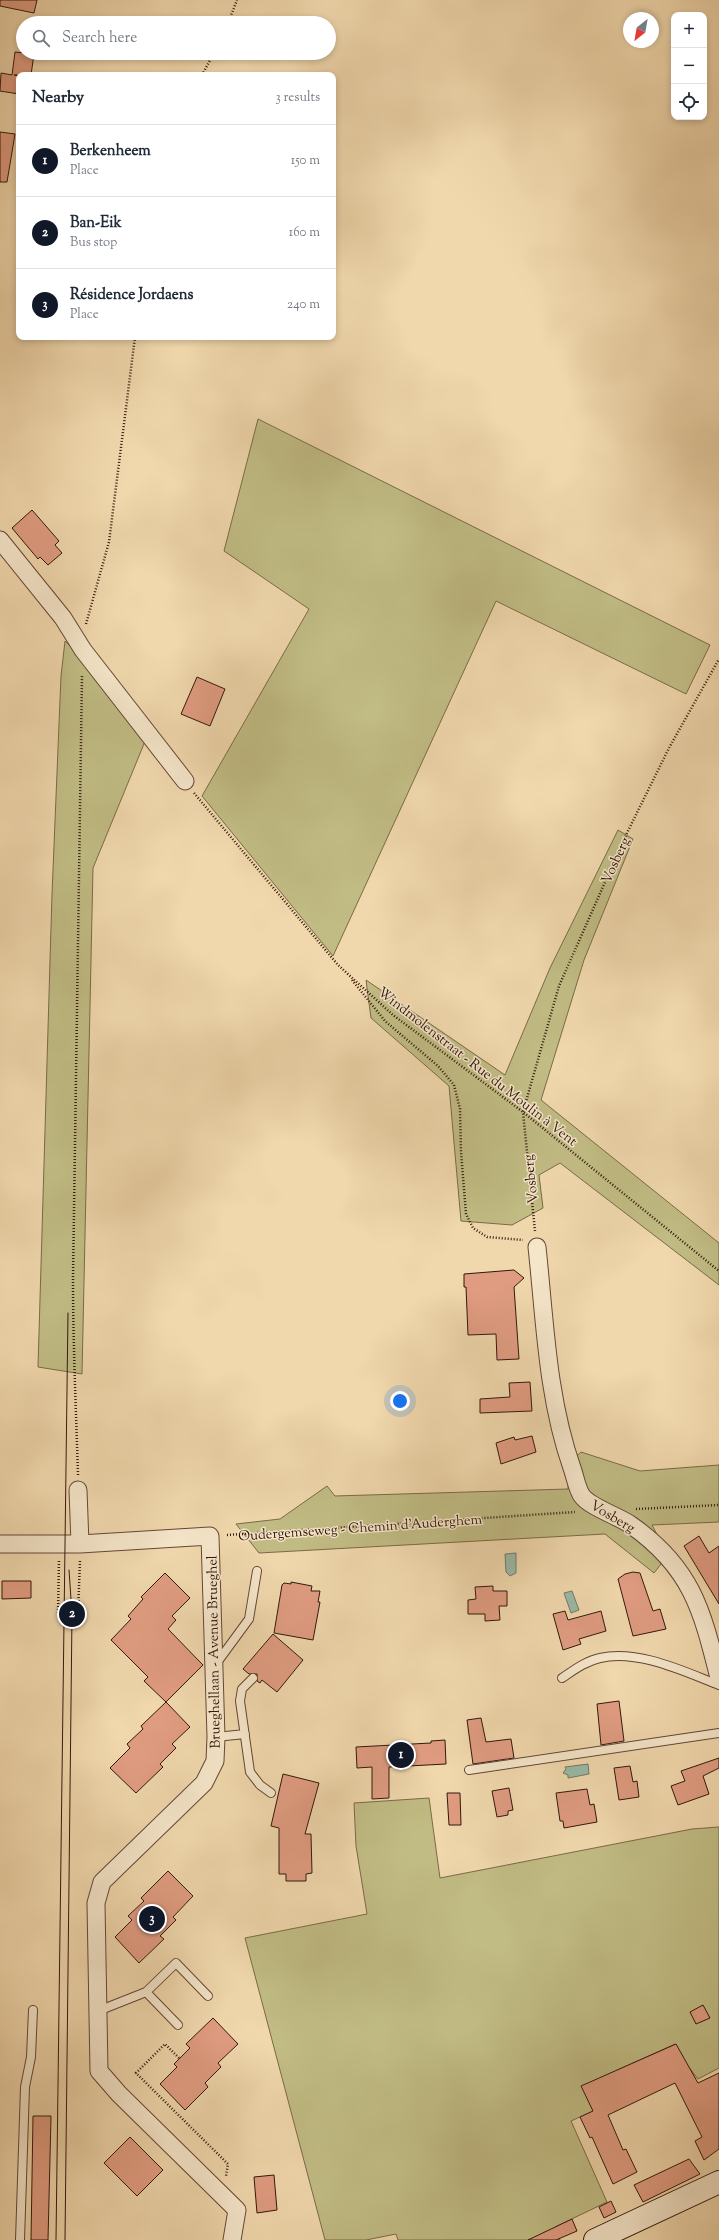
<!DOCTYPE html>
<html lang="en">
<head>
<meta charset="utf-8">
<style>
	:root { --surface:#fff; --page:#f2f2f3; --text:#1f2937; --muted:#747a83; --line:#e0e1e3; --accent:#111827 }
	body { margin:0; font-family:"Sorts Mill Goudy",serif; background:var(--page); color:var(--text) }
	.controls { position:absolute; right:12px; top:12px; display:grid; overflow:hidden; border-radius:8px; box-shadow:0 2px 6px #0003 }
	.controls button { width:36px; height:36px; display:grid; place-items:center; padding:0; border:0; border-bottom:1px solid var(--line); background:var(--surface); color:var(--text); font:20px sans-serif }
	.compass { position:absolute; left:623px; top:12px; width:36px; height:36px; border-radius:50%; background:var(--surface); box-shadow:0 2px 6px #0003; rotate:211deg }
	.you { position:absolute; left:400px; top:1401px; width:14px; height:14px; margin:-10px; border:3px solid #fff; border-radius:50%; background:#1a73e8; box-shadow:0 0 0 6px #1a73e833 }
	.badge { display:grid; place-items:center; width:26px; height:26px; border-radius:50%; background:var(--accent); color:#fff; font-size:13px; font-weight:700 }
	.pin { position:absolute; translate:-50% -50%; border:2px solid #fff; box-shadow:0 1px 4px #0006 }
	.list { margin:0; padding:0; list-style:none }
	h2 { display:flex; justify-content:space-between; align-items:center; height:52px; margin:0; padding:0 16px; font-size:17px }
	h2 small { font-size:13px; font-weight:400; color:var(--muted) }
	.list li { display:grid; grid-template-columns:26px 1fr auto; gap:12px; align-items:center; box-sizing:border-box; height:72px; padding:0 16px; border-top:1px solid var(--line) }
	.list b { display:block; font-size:15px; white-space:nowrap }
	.list p { margin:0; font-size:13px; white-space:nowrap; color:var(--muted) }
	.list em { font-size:13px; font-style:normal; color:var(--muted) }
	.icon { flex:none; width:22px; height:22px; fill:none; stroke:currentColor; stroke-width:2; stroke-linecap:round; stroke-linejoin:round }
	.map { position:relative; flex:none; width:719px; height:2240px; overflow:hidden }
	.search { position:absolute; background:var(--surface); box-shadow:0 2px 6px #0003; left:16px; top:16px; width:320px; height:44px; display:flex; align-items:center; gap:10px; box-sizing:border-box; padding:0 14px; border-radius:22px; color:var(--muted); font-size:15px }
	.panel { position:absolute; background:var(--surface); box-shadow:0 2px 6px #0003; left:16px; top:72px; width:320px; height:268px; border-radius:8px }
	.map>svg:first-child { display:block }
	.green { fill:#c1bc84; stroke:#7a6a48 }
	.water { fill:#9abaa8; stroke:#71796a }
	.building { fill:#e09c81; stroke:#33170d }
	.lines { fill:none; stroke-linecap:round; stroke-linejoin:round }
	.lane-casing { stroke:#624735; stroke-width:10 }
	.street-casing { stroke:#624735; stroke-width:19 }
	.secondary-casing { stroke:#33170d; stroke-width:24 }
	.path { stroke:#33170d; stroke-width:2.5; stroke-dasharray:1 2; stroke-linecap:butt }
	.lane { stroke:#f5e5c9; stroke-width:8 }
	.street { stroke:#f5e5c9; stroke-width:17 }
	.secondary { stroke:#f5e5c9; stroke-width:22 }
	.tram { stroke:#33170d; stroke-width:1 }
	.labels { text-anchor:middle; stroke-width:3; stroke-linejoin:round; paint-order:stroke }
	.street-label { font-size:14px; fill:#33170d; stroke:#f5e5c9 }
</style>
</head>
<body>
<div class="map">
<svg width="719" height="2240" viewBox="0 0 719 2240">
	<rect width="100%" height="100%" fill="#f0d7ac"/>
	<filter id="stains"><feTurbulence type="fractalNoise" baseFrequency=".005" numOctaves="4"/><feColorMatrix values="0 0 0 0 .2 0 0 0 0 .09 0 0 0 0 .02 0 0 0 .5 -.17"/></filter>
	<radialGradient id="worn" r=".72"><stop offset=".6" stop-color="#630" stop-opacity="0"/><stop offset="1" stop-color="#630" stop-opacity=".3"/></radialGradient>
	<!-- green -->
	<path class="green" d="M258 419 710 645 686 694 496 601 333 956 202 796 309 609 224 551Z
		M65 641 85 660 146 739 93 868 82 1374 38 1367 52 894 61 676Z
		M618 830 633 839 584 960 541 1100 719 1243V1285L560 1163 539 1175 543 1208 512 1225 461 1221 449 1086 371 1018 366 980 505 1075 550 968Z
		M581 1452 640 1471 719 1465V1522L652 1525 668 1555 654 1573 605 1534 259 1553 236 1524 280 1519 327 1486 335 1496 568 1489 569 1463Z
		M429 1798 440 1878 692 1829 719 1827V2068L698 2079 684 2061 675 2044 582 2086 593 2111 571 2121 607 2202 555 2227 560 2240H398L396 2234 366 2240H325L245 1938 367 1914 356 1846 354 1803Z"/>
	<!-- water -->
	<path class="water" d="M516 1553V1573L510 1576 506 1572 505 1554Z
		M572 1591 579 1610 571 1613 564 1593Z
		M588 1764 589 1774 568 1778V1775L563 1773 566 1769 565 1767Z"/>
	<!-- building -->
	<path class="building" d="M0 0H37L34 13 0 6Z
		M15 52 34 54 31 75H14L19 76V94L0 91 1 73 12 75Z
		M0 132 15 134 7 182H0Z
		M32 510 59 541 55 545 62 553 48 565 40 557 38 559 12 528Z
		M197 677 225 689 210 726 181 714Z
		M514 1270 524 1278 514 1287 519 1359 497 1360 496 1334 468 1335 466 1287H464V1274Z
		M530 1382 532 1411 480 1413V1399L510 1397 509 1383Z
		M532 1436 536 1452 501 1464 496 1443 514 1437 515 1440Z
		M699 1536 709 1553 719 1546V1604L684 1546Z
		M633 1572 640 1573 653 1611 660 1609 666 1629 633 1636 618 1579 625 1574Z
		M165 1573 190 1598 172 1616 176 1620 168 1629 203 1665 166 1702 144 1681 148 1677 111 1640 131 1619 128 1616 143 1599 141 1597Z
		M2 1581H31V1598L2 1599Z
		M291 1582 312 1586 311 1591H320L318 1602H320L313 1640 274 1633 282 1585 284 1583 291 1584Z
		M493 1586V1591H507V1606H499L500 1620 485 1621V1614H468V1600L476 1599 475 1587Z
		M565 1611 568 1620 601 1611 606 1631 579 1639 581 1644 563 1650 553 1614Z
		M273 1634 303 1660 277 1692 262 1680 260 1683 257 1681V1674H249L243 1669Z
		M619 1701 624 1741 601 1745 597 1704Z
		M166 1702 190 1727 172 1744 176 1748 160 1764 163 1767 136 1793 110 1768 130 1748 127 1744 143 1729 141 1726Z
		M481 1718 486 1742 511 1739 514 1758 473 1764 467 1720Z
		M445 1740 446 1764 389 1767V1798L372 1799V1767L357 1768 356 1747 431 1743V1741Z
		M719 1758V1768L703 1776 709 1794 678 1805 671 1786 685 1781 681 1771Z
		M630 1766 633 1782 637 1781 639 1797 619 1800 614 1768Z
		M283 1774 319 1783 305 1834H311L312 1873 306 1874V1881H286V1874H279V1828L271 1826Z
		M509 1788 513 1810 508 1811V1815L497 1817 492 1791Z
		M587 1789 590 1805 594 1804 597 1822 564 1828 563 1821H560L556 1793Z
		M447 1793H460L461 1825H449Z
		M168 1871 193 1896 173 1917 176 1920 160 1936 164 1939 139 1963 115 1937 132 1920 128 1916 144 1901 141 1898Z
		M703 2005 710 2018 696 2024 690 2012Z
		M213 2018 238 2044 218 2063 221 2067 205 2083 208 2087 185 2110 160 2084 177 2067 174 2064 190 2048 186 2044Z
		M676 2044 698 2083 719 2073V2149L704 2160 695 2141 702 2137 675 2083 608 2115 623 2150 626 2149 637 2172 613 2184 592 2137 590 2138 580 2117 593 2111 581 2086Z
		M33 2116H51L48 2240H31Z
		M130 2137 163 2170 137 2196 104 2163Z
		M689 2159 700 2174 643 2202 634 2185Z
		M274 2175 277 2210 257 2213 254 2177Z
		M611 2201 616 2212 604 2218 599 2207Z
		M572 2219 577 2231 556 2240H528Z"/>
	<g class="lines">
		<!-- lane casing -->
		<g class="lane-casing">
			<path id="lane" d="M216 1664 249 1619 257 1571
				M253 1678 242 1689 240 1701 250 1772 260 1785 271 1793
				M562 1678C574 1670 586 1661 600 1658 638 1649 685 1672 719 1685
				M216 1737 245 1734
				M469 1770 719 1733
				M146 1992 178 2025
				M98 2011 146 1992 176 1963 208 1996
				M20 2240 25 2087 31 2057 33 2010"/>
		</g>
		<!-- street casing -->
		<g class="street-casing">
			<path id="street" d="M0 540 63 618 83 650 185 781
				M537 1247C545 1321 547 1397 572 1468 575 1476 577 1489 582 1496 590 1507 620 1517 631 1525 692 1568 702 1610 719 1678
				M78 1490 80 1544
				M0 1544H80L210 1536 216 1737 215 1761 204 1783 102 1882 96 1903 99 2071 119 2094 237 2210 232 2240"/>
		</g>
		<!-- secondary casing -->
		<g class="secondary-casing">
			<path id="secondary" d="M595 2240 719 2182"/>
		</g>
		<!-- path -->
		<path class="path" d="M228 23 237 0
			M202 75 214 53
			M86 624 109 542 135 337
			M194 793 338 965 393 1015 523 1112 719 1271
			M352 980 385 1021 438 1066 454 1085 460 1109 461 1152 466 1214 473 1228 487 1237 523 1240
			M535 1231 523 1112 559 986 626 835 669 748 719 659
			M78 1475C76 1409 73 1344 73 1278L82 676
			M636 1509 719 1505
			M227 1535 575 1512
			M58 1613 59 1559
			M78 1613 80 1560
			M179 2058 165 2044 136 2073 228 2164 226 2176"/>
		<!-- lane -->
		<use href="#lane" class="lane"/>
		<!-- street -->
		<use href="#street" class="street"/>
		<!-- secondary -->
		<use href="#secondary" class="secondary"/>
		<!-- tram -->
		<path class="tram" d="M56 2240 68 1313
			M65 2240 72 1614 69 1570"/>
	</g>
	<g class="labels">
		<!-- street labels -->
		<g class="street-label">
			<text transform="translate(615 860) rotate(-65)" y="5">Vosberg</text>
			<text transform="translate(478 1066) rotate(38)" y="5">Windmolenstraat - Rue du Moulin à Vent</text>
			<text transform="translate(530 1179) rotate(-96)" y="5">Vosberg</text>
			<text transform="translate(613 1516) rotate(31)" y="5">Vosberg</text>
			<text transform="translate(360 1527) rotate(-4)" y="5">Oudergemseweg - Chemin d'Auderghem</text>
			<text transform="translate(213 1652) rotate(-91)" y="5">Brueghellaan - Avenue Brueghel</text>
		</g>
	</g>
	<rect width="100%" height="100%" filter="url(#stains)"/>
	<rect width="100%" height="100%" fill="url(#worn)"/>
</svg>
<div class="controls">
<button>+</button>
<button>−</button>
<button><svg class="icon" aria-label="locate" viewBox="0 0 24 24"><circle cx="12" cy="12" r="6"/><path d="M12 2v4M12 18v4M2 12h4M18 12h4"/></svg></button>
</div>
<svg class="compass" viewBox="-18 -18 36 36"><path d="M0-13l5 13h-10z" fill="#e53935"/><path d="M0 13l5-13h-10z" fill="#747a83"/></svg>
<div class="you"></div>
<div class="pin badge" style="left:401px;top:1755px">1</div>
<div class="pin badge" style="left:72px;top:1614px">2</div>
<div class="pin badge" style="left:152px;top:1919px">3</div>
<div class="search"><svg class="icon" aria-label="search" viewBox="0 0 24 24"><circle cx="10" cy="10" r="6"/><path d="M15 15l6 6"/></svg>Search here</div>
<section class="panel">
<h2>Nearby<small>3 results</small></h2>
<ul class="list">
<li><span class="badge">1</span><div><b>Berkenheem</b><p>Place</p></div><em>150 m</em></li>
<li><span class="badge">2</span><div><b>Ban-Eik</b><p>Bus stop</p></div><em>160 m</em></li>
<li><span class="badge">3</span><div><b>Résidence Jordaens</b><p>Place</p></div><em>240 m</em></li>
</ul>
</section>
</div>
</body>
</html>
